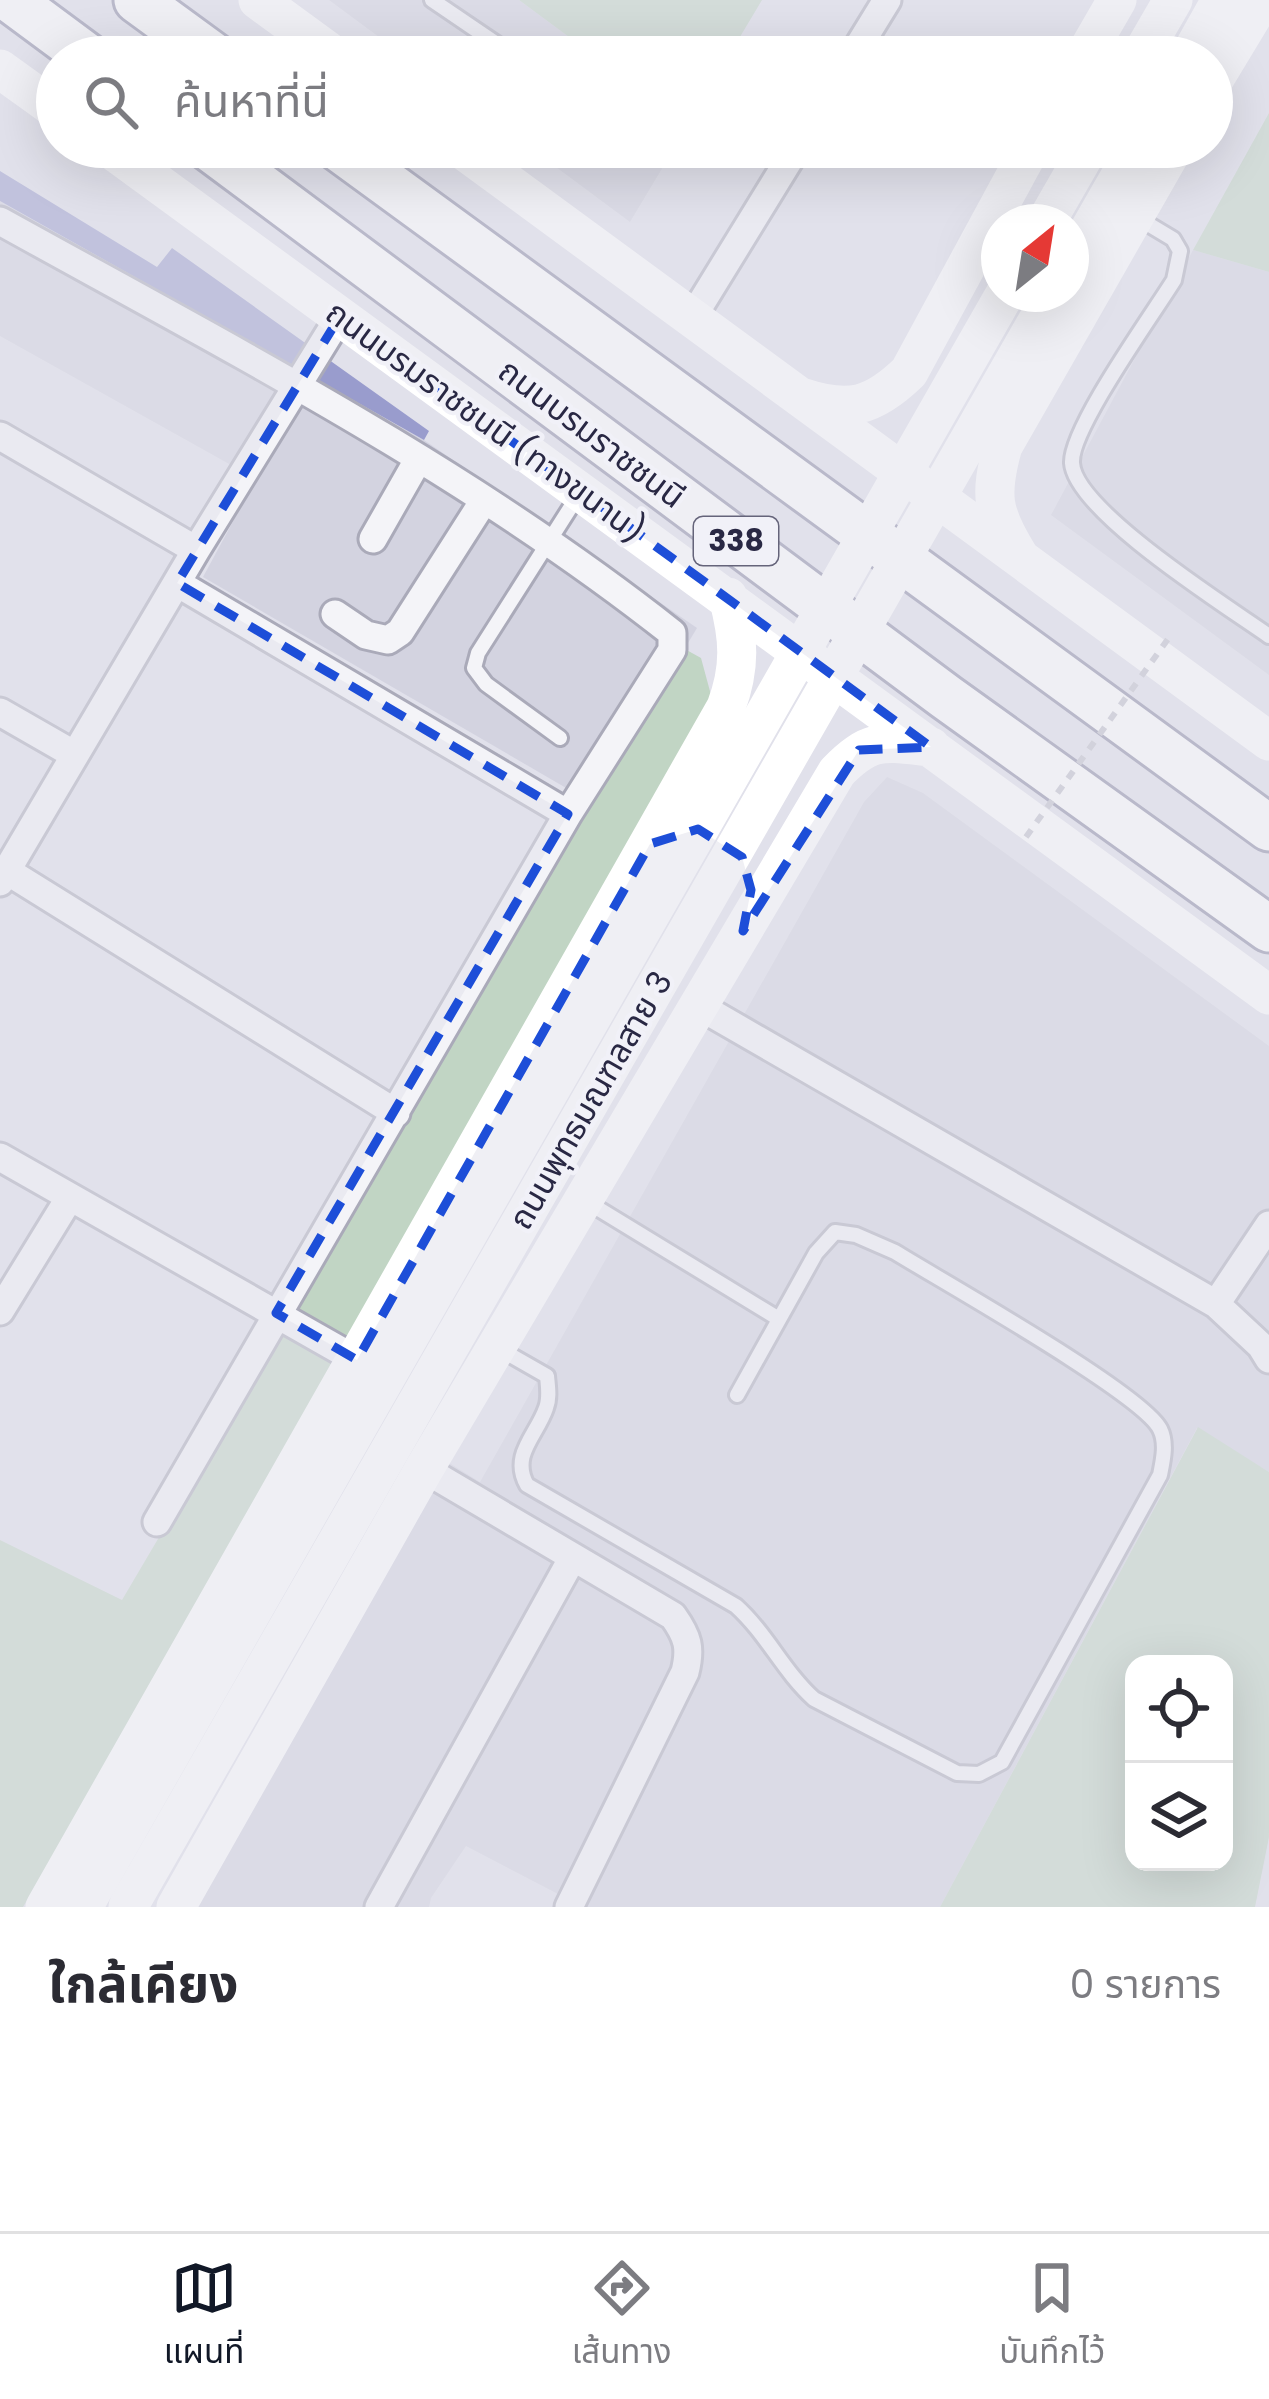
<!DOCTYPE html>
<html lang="th">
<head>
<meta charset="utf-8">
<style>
	:root { --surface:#fff; --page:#f7f7f7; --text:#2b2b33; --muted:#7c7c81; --line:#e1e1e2; --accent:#111827 }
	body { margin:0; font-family:Poppins,"Noto Sans Thai",sans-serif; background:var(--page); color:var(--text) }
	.controls { position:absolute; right:36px; bottom:36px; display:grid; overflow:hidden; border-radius:24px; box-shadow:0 12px 48px #0002 }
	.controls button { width:108px; height:108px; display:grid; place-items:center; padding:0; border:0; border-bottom:3px solid var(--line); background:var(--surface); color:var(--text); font:60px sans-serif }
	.compass { position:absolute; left:981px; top:204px; width:108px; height:108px; border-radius:50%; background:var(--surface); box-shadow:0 12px 48px #0002; rotate:30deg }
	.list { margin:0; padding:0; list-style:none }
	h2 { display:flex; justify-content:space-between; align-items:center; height:156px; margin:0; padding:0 48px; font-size:51px }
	h2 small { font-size:39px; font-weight:400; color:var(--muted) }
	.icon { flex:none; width:66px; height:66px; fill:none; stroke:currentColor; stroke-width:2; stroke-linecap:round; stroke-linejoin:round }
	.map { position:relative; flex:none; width:1269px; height:1907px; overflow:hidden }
	.search { position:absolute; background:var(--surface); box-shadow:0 12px 48px #0002; left:36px; right:36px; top:36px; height:132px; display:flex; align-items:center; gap:30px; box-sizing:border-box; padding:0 42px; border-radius:66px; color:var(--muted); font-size:45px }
	.sheet { height:324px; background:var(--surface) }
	nav { display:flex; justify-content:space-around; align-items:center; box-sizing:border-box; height:168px; border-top:3px solid var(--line); background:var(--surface); font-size:33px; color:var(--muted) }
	nav a { display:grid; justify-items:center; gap:6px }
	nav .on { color:var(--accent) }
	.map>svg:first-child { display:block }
	.built { fill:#d3d3e0 }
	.green { fill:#c1d5c4; fill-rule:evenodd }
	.water { fill:#999ccd }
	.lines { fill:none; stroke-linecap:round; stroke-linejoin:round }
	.service-casing { stroke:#aaaab9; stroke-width:20 }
	.minor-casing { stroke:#aaaab9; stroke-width:33 }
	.trunk-casing { stroke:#8887a3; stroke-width:51 }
	.service { stroke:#f4f4f8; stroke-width:14 }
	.minor { stroke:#f4f4f8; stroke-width:27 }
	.secondary { stroke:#fff; stroke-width:39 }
	.trunk { stroke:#fff; stroke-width:45 }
	.path-bridge { stroke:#bfbfc9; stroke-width:6; stroke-dasharray:9 9; stroke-linecap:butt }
	.secondary-bridge { stroke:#fff; stroke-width:39 }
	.marked { fill:none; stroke:#1d4ed8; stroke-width:9; stroke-dasharray:24 15; stroke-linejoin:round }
	.labels { text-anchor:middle; stroke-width:9; stroke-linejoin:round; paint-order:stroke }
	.shield { fill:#f1f1f8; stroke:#65647a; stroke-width:3 }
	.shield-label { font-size:30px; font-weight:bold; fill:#292844 }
	.street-label { font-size:33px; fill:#292844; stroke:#f1f1f8 }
</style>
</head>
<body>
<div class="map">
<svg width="1269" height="1907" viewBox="0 0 1269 1907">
	<rect width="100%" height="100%" fill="#e1e1eb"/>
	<!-- built -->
	<path class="built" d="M329 0H519L596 57H406Z
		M529 147H675L630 222Z
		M0 201 424 440 697 628 592 803 203 577 256 479 0 336Z
		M1193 250 1269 272V675L1051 515Z
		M887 777 923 793 1269 1046V1472L1197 1428 940 1907H583L466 1846 431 1898 429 1907H183L446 1461 480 1482 864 802Z"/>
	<!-- green -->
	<path class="green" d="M519 0H762L728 57H596Z
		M1269 113V272L1193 250Z
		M683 648 701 658 714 706 192 1620 23 1907H0V1540L122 1600Z
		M1198 1427 1269 1472V1837L1255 1907H940ZM1134 1664H1224V1862H1134Z"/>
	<!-- water -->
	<path class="water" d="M0 171 157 267 172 248 429 431 424 440 0 201Z"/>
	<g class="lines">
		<!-- service casing -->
		<g class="service-casing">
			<path id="service" d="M432 0 516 57
				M1138 218 1173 239 1180 251 1174 280C1153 314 1070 429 1072 463 1075 511 1228 607 1269 636
				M560 738 486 684 474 668 478 653 579 494
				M589 1203 779 1319
				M498 1348 547 1376C548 1387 550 1398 546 1408 537 1435 510 1455 527 1485L736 1606C767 1634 783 1671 814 1699L957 1773 979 1774 1002 1762 1160 1475C1163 1460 1167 1443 1160 1429 1143 1394 940 1280 895 1252L856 1235 835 1232 816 1253 737 1395"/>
		</g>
		<!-- minor casing -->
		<g class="minor-casing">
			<path id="minor" d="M852 57 887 0
				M0 221C229 348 466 470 672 633V650L568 814 157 1522
				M692 318 797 147
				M0 436 196 550
				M373 539 418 460
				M177 583 568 814
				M335 614 366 635 388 640 400 632 483 502
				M0 712 75 755
				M7 871 396 1113
				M0 882 196 550 340 316
				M699 1006 1216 1304 1261 1346 1269 1359
				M0 1157 357 1360
				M1216 1304 1269 1225
				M0 1311 70 1197
				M424 1469 673 1616C688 1637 691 1648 685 1672L569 1907
				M379 1907 573 1557"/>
		</g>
		<!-- trunk casing -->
		<g class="trunk-casing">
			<path id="trunk" d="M11 0 88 57
				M137 0 215 57
				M208 147 946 697 1269 929
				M337 147 1269 828"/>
		</g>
		<!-- service -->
		<use href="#service" class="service"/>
		<!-- minor -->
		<use href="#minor" class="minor"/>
		<!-- secondary -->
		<path class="secondary" d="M258 0 336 57
			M1084 57 1117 0
			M1140 57 1173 0
			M1189 57 1221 0
			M0 69 57 110
			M1212 83 1262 0
			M108 147 1269 995
			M459 147 1269 741
			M801 397C849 413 873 407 909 372L1031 147
			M1019 556C992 513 989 495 1003 446L1174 147
			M45 1907 726 707C741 667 739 638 728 597
			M176 1907 424 1469 837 772C871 737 884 742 931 747"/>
		<!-- trunk -->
		<use href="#trunk" class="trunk"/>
		<!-- path-bridge -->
		<path class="path-bridge" d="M1026 837 1168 639"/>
		<!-- secondary-bridge -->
		<path class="secondary-bridge" d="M1046 222 1089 147
			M1071 262 1137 147
			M83 1907 1005 294
			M128 1907 1053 294"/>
	</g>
	<!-- marked area -->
	<path d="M0 0H1269V1907H0ZM340 316 931 747 859 750 743 931 751 890 742 857 698 829 650 844 357 1360 276 1313 568 814 177 583Z" fill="#e1e1eb" fill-opacity=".55" fill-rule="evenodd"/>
	<path class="marked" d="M340 316 931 747 859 750 743 931 751 890 742 857 698 829 650 844 357 1360 276 1313 568 814 177 583Z"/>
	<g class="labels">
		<!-- shield labels -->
		<rect class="shield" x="694" y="517" width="84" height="48" rx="9"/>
		<g class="shield-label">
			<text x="736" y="551">338</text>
		</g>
		<!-- street labels -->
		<g class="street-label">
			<text transform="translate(486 421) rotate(36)" y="12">ถนนบรมราชชนนี (ทางขนาน)</text>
			<text transform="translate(592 433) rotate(37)" y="12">ถนนบรมราชชนนี</text>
			<text transform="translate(590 1100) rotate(-60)" y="12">ถนนพุทธมณฑลสาย 3</text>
		</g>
	</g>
</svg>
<div class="controls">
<button><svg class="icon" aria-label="locate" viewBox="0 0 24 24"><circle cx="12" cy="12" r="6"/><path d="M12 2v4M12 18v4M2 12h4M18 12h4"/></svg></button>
<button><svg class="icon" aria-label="layers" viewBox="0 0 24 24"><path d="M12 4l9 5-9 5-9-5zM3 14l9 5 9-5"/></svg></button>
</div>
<svg class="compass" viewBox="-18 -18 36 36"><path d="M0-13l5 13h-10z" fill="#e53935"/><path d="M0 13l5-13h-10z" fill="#7c7c81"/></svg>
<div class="search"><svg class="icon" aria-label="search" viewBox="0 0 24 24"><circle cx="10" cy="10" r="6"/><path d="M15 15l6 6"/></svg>ค้นหาที่นี่</div>
</div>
<section class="sheet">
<h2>ใกล้เคียง<small>0 รายการ</small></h2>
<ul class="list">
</ul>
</section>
<nav>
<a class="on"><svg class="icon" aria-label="map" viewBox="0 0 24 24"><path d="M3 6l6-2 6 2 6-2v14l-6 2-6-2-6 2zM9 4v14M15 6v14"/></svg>แผนที่</a>
<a><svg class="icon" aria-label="directions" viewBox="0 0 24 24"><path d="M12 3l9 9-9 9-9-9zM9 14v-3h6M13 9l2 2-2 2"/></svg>เส้นทาง</a>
<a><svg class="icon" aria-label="saved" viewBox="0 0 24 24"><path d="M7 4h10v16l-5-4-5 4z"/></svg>บันทึกไว้</a>
</nav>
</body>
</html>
